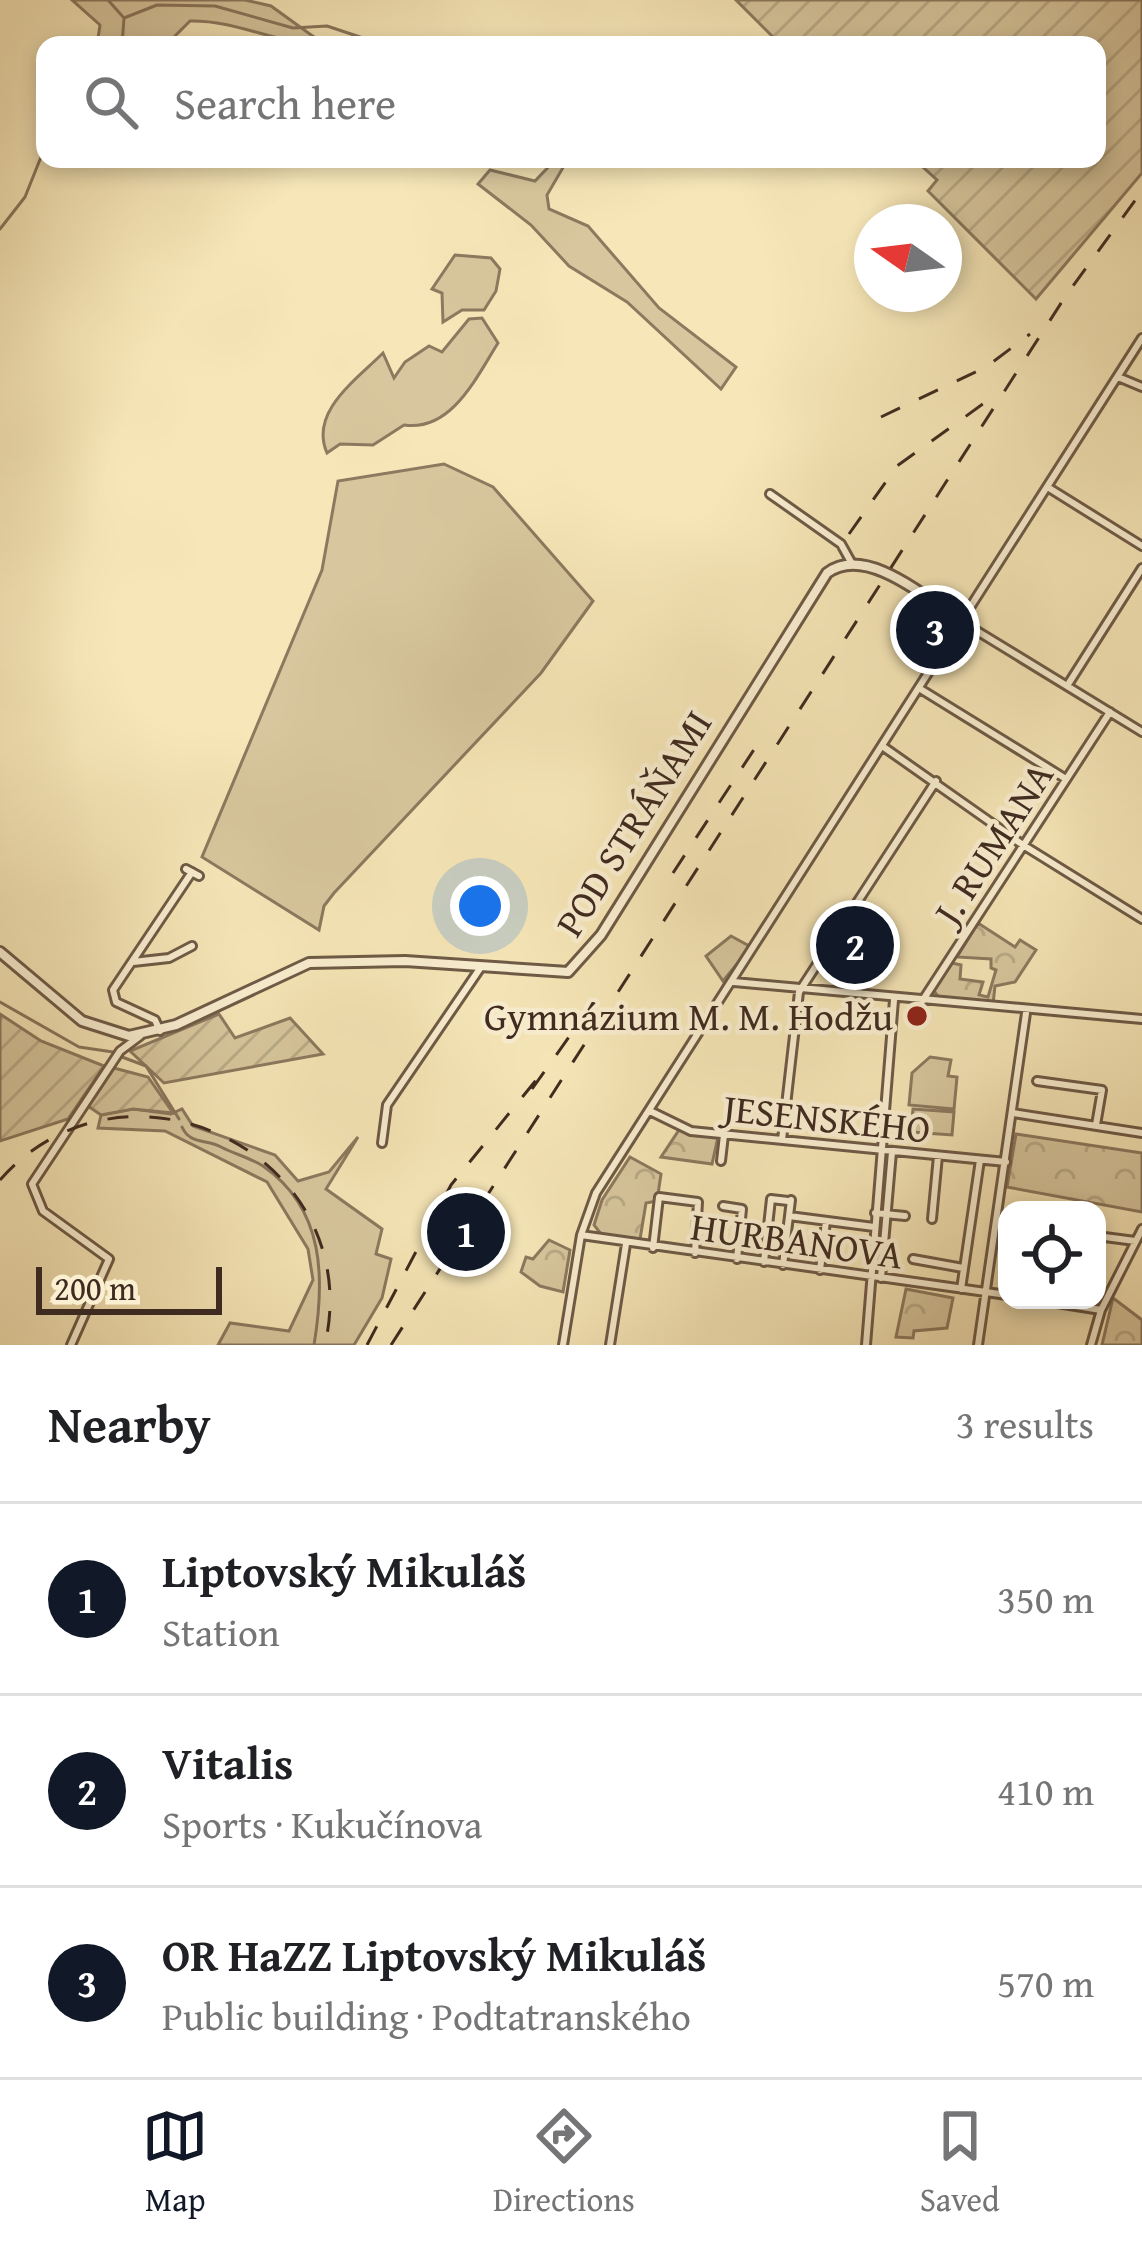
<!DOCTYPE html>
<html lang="en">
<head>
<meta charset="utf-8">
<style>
	:root { --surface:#fff; --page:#f2f2f2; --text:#202124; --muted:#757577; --line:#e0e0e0; --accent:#111827 }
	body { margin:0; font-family:"Gentium Book Plus",serif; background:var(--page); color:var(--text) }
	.controls { position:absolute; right:36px; bottom:36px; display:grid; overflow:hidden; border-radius:24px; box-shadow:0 6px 18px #0003 }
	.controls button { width:108px; height:108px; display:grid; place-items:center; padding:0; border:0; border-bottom:3px solid var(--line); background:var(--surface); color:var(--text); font:60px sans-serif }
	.compass { position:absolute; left:854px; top:204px; width:108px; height:108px; border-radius:50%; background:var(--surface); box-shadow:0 6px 18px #0003; rotate:284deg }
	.scale { position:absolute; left:36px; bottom:30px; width:186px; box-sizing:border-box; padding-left:12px; border:6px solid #402b20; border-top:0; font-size:33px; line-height:42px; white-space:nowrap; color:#402b20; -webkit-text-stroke:9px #faefd1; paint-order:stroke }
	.you { position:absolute; left:480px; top:906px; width:42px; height:42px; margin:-30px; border:9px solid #fff; border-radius:50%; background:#1a73e8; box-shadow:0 0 0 18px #1a73e833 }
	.badge { display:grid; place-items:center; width:78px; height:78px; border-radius:50%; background:var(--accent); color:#fff; font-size:39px; font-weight:700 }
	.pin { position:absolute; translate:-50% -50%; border:6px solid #fff; box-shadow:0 3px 12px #0006 }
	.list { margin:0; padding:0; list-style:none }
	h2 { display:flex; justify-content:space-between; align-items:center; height:156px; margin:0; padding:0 48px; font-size:51px }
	h2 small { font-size:39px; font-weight:400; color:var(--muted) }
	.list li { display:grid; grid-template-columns:78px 1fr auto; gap:36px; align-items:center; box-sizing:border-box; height:192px; padding:0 48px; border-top:3px solid var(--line) }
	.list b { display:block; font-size:45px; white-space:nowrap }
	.list p { margin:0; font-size:39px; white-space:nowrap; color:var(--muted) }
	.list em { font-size:39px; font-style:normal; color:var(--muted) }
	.icon { flex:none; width:66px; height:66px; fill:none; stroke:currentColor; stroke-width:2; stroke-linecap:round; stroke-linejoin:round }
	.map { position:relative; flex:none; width:1142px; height:1345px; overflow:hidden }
	.search { position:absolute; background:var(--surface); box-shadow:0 6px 18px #0003; left:36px; right:36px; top:36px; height:132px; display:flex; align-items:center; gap:30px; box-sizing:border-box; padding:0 42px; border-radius:24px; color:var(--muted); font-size:45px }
	.sheet { height:732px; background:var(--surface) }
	nav { display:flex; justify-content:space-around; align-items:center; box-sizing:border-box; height:168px; border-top:3px solid var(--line); background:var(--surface); font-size:33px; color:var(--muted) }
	nav a { display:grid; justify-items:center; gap:6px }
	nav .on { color:var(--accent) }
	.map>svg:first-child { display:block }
	.grass { fill:#d8c79e; stroke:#8c795f; stroke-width:3 }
	.park { fill:url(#park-crowns); stroke:#8c795f; stroke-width:3 }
	.garden { fill:url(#garden-furrows); stroke:#8c795f; stroke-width:3 }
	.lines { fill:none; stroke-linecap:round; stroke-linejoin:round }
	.stream { stroke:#89755c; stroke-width:3 }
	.minor-casing { stroke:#6e5a46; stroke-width:12 }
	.tertiary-casing { stroke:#6e5a46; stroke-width:14 }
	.minor { stroke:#faefd1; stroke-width:6 }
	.tertiary { stroke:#faefd1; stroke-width:8 }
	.rail { stroke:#402b20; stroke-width:3; stroke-dasharray:21 21; stroke-linecap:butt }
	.poi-dot { fill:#8f2418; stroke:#faefd1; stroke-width:4.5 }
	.labels { text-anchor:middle; stroke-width:9; stroke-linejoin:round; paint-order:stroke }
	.street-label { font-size:39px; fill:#402b20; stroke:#faefd1 }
	.poi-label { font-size:39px; fill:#402b20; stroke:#faefd1; text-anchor:end }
</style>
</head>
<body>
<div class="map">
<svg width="1142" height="1345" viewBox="0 0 1142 1345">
	<defs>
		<pattern id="park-crowns" width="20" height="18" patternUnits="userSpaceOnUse" patternTransform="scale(3)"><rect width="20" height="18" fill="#d8c79e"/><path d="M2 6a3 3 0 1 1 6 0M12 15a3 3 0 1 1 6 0" fill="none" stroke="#baab88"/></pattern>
		<pattern id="garden-furrows" width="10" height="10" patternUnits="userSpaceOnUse" patternTransform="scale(3)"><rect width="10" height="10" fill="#d8c79e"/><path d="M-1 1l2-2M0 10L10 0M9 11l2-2" fill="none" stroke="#baab88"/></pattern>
	</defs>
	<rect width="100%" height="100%" fill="#f7e7b8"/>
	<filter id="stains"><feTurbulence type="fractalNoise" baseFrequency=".00167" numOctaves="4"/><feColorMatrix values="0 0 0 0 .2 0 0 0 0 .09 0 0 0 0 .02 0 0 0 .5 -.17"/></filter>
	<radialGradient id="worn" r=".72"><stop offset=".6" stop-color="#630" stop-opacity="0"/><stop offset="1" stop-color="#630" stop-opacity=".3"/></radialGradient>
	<!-- grass -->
	<path class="grass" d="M72 0H245L271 6 325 45C278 45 238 20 190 21L166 45H97L100 25Z
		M556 159H568L547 195 549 209 588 226 659 308 736 367 721 389 627 302 569 266 531 225 478 184 490 170 535 181Z
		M455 255 491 258 500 269 496 291 484 310H462L443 322 442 293 432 289Z
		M482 318 498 343C476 378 451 432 404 425L373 445 340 444 327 453C309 412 356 380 383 353L394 378 405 362 429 346 442 352 469 319Z
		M444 464 493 487 593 601 541 673 334 893 324 906 319 930 202 857 322 570 338 481Z
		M731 936 751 947 723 981 706 956Z
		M930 1057 951 1060 948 1076 957 1077 954 1109 909 1105 912 1073Z
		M133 1109 171 1114 182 1109 193 1126 275 1155 298 1181 329 1172 358 1137 326 1189 382 1229 376 1254 391 1259 382 1298 354 1345H218L230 1323 289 1331 313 1280 308 1249 267 1182 165 1131 98 1128 101 1115Z
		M913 1109 954 1112 952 1135 911 1132Z"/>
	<!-- park -->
	<path class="park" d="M978 923 1015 947 1020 940 1036 950 1015 982 995 986 993 1004 940 999 934 991 952 963 961 965 960 979 983 982 979 995 988 997 996 970 991 968V959L957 957Z
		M679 1130 718 1137 712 1164 661 1157Z
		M1016 1134 1142 1153V1212L1007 1187Z
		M630 1157 661 1174 657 1201 646 1203 640 1239 601 1234 594 1225 602 1200Z
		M549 1240 570 1250 563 1292 540 1286 521 1272 526 1257 533 1259Z
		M906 1289 953 1298 947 1328 914 1331 913 1338 896 1337Z
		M1113 1298 1142 1320V1345H1102Z"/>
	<!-- garden -->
	<path class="garden" d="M736 0H1142V173L1036 299 928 191 937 180 914 159H1097V45H781Z
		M0 1014 41 1041 104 1066 68 1119 0 1141Z
		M219 1014 235 1038 290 1018 323 1054 164 1083 130 1051Z
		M114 1068 148 1077 173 1113 133 1109 101 1115 88 1106Z"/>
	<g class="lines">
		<!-- stream -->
		<path class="stream" d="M108 0 124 18 122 45
			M124 18 157 5 215 6 293 28 327 26 384 45
			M442 45H468
			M0 229 25 197 45 147
			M0 1002 79 1047 113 1052
			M122 1057 146 1066 179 1119
			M182 1127C190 1145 207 1139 221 1147 234 1154 251 1158 263 1166 325 1209 325 1279 314 1345"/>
		<!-- minor casing -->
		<g class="minor-casing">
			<path id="minor" d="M1118 377 1142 387
				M1049 488 1142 546
				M770 494 841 544 851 562
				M964 623 1142 732
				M1067 686 1142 568
				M922 690 1066 779
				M885 748 1023 845 1142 919
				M186 869 199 876
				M133 962 169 958 192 946
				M734 982 1142 1019
				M921 1003 1110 712
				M160 1031 155 1020 116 1002 113 990 192 872
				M1037 1081 1102 1090 1096 1125
				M650 1111 691 1131 1006 1162
				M1013 1113 1142 1133
				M782 1140 799 992 936 781
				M382 1143 387 1105 481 967
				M721 1161 724 1135
				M791 1200 789 1216 874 1227
				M723 1206 742 1209 737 1259
				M875 1213 905 1216
				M932 1219 938 1156
				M581 1235 1007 1295
				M1097 1236 1135 1241
				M653 1248 659 1197 698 1202 695 1253
				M913 1259 963 1268
				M764 1262 771 1199 788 1201
				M783 1265 789 1216
				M820 1270 826 1221
				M881 1278 892 1152
				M961 1289 980 1160
				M1038 1300 1101 1310
				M71 1345 109 1259 43 1211 32 1184 120 1051 140 1036
				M563 1345 581 1235 596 1193 1142 338
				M610 1345 626 1244
				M866 1345 894 1000
				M978 1345 1026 1013
				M1091 1345 1101 1310 1142 1229"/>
		</g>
		<!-- tertiary casing -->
		<g class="tertiary-casing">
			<path id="tertiary" d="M0 952 82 1021 129 1036 176 1025 309 963 405 961 568 972 601 935 827 573C867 543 929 601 964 623"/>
		</g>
		<!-- minor -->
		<use href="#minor" class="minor"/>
		<!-- tertiary -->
		<use href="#tertiary" class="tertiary"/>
		<!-- rail -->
		<path class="rail" d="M881 417 986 367 1030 334
			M849 534 897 466 987 401
			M673 873 755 748
			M532 1089 591 1006
			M0 1180C126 1037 368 1155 325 1345
			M367 1345 451 1185 541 1074
			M391 1345 1065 297 1142 191"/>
	</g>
	<!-- markers -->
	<circle class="poi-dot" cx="917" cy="1016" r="12"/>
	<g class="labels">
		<!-- street labels -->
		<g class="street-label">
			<text transform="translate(633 823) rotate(-58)" y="14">POD STRÁŇAMI</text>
			<text transform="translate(993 843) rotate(-57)" y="14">J. RUMANA</text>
			<text transform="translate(827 1118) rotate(6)" y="14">JESENSKÉHO</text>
			<text transform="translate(797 1240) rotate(8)" y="14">HURBANOVA</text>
		</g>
		<!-- poi labels -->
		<g class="poi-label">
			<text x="893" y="1030">Gymnázium M. M. Hodžu</text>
		</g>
	</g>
	<rect width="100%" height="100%" filter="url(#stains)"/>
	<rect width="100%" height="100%" fill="url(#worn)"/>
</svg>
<div class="controls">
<button><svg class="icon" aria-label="locate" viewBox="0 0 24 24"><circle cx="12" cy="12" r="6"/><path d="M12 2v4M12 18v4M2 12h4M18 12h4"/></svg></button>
</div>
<svg class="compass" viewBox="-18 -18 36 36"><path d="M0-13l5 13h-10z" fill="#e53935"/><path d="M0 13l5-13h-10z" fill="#757577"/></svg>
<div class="scale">200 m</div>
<div class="you"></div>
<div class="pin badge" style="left:466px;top:1232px">1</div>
<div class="pin badge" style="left:855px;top:945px">2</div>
<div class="pin badge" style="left:935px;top:630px">3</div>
<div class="search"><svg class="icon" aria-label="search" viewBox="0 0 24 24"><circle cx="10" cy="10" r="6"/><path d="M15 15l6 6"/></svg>Search here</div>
</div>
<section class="sheet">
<h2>Nearby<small>3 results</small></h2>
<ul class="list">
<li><span class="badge">1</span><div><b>Liptovský Mikuláš</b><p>Station</p></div><em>350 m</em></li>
<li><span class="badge">2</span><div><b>Vitalis</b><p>Sports · Kukučínova</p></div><em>410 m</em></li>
<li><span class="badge">3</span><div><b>OR HaZZ Liptovský Mikuláš</b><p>Public building · Podtatranského</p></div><em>570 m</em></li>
</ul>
</section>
<nav>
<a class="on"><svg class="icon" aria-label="map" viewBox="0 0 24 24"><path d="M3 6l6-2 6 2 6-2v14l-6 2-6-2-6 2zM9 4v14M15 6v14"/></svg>Map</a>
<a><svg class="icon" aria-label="directions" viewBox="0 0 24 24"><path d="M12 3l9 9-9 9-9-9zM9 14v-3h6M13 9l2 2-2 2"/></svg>Directions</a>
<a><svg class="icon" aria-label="saved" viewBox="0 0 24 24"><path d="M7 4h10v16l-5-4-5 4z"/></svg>Saved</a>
</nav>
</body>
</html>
